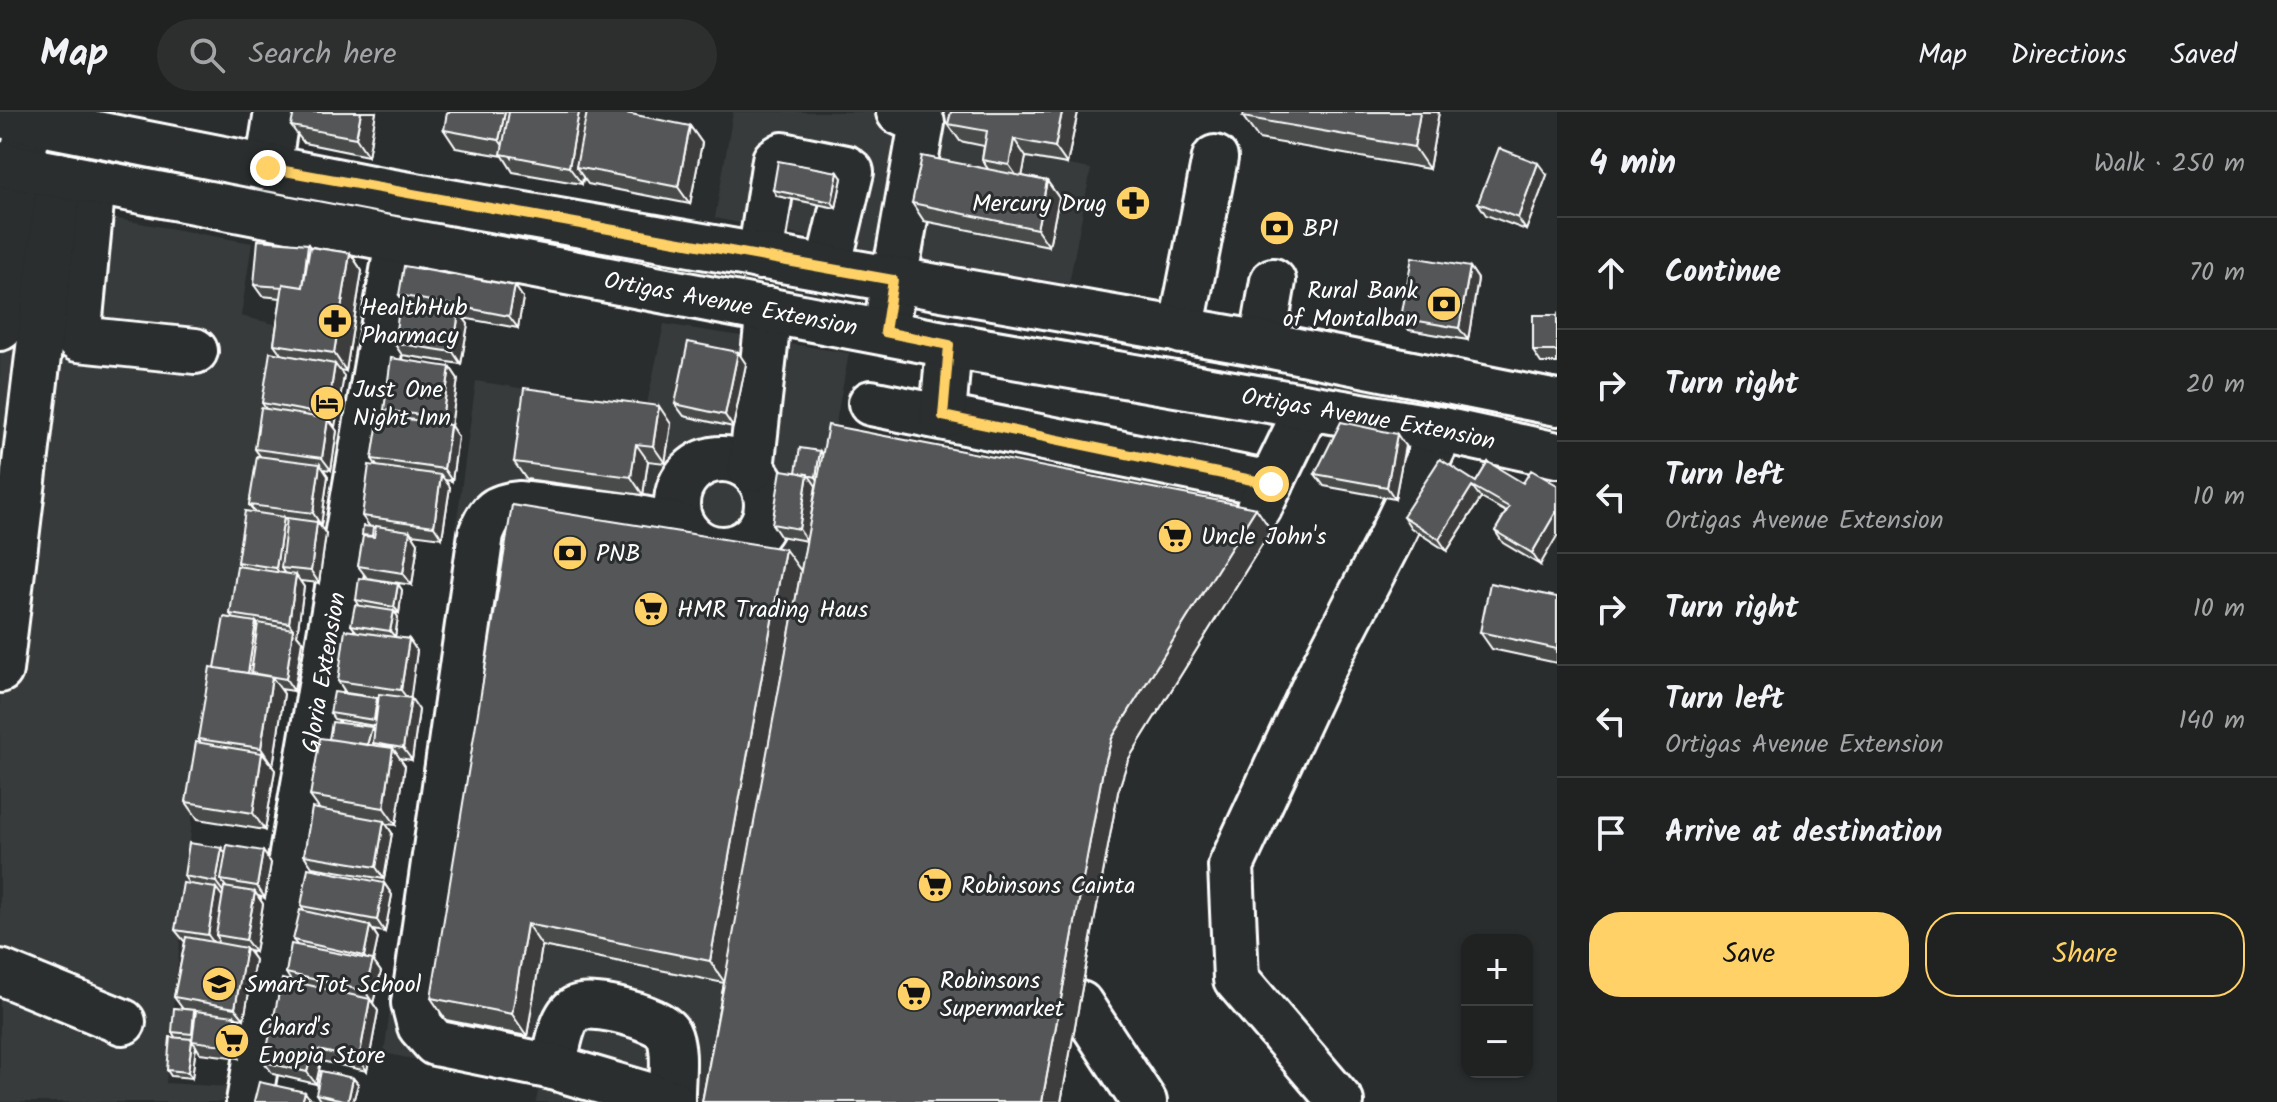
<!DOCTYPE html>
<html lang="en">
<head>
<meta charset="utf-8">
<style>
	:root { --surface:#202222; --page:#2d2f2f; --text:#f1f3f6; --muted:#a2a4a5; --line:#3d3f40; --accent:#ffd166 }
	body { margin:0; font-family:Kalam,sans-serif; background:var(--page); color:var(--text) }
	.controls { position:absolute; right:24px; bottom:24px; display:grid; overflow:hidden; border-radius:16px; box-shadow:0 2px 6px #0004 }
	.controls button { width:72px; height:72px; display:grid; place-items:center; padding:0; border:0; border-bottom:2px solid var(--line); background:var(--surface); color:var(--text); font:40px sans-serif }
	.stop { position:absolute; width:24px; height:24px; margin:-18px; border:6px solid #ffd166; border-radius:50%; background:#fff }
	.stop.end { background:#ffd166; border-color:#fff; box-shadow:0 2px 8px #0008 }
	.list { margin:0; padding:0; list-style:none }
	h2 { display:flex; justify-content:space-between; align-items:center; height:104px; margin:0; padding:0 32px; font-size:34px }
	h2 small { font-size:26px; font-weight:400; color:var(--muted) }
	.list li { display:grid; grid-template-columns:52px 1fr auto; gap:24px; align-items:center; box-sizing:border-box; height:112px; padding:0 32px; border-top:2px solid var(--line) }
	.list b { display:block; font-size:30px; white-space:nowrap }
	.list p { margin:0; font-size:26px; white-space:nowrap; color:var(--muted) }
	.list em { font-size:26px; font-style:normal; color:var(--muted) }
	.actions { display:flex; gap:16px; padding:24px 32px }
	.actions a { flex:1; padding:18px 0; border:2px solid var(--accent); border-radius:32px; text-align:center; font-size:28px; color:var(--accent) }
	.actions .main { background:var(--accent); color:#111 }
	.icon { flex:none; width:44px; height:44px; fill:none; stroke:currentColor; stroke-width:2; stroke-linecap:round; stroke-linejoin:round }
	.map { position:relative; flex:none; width:1557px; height:990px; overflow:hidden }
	header { display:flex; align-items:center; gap:48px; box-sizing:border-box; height:112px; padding:0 40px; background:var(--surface); border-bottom:2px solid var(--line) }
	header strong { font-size:38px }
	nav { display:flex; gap:44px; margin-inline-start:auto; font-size:28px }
	.search { width:560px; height:72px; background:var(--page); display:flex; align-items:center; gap:20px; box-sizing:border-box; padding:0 28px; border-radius:44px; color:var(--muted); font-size:30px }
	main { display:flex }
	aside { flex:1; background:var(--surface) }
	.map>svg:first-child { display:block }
	.built { fill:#373a3b }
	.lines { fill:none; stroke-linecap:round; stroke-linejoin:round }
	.minor-casing { stroke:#fff; stroke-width:50 }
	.major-casing { stroke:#fff; stroke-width:50 }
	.minor { stroke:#2a2d2e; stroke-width:44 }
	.major { stroke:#2a2d2e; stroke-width:44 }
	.wall { fill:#494b4c; stroke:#fff; stroke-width:2 }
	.shaded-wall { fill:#3c3d3e; stroke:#fff; stroke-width:2 }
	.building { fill:#555758; stroke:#fff; stroke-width:2 }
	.route { stroke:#ffd166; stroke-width:10 }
	.labels { text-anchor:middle; stroke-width:6; stroke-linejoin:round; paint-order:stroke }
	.poi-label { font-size:24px; fill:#fff; stroke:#2a2d2e; text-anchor:start }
	.street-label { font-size:24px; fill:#fff; stroke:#2a2d2e }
</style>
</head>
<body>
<header>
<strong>Map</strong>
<div class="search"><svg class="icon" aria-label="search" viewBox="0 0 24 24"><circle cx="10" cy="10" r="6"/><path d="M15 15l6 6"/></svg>Search here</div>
<nav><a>Map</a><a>Directions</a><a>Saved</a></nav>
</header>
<main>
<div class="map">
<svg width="1557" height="990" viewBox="0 0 1557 990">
	<rect width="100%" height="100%" fill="#2a2d2e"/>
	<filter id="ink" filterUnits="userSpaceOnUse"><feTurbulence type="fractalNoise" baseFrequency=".0125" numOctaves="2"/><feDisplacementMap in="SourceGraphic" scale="16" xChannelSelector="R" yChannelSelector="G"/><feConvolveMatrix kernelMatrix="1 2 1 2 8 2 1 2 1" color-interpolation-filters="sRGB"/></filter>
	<g filter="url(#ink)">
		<!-- built -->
		<path class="built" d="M733 0H966L999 36 1021 70 1026 45 1091 57 1069 172 908 145 715 106Z
			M0 86 252 131 241 204 279 213 252 412 194 689 166 971 247 976 243 990H0Z
			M664 212 849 241 709 990H536L539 974 384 941 476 269 646 296Z"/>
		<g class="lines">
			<!-- minor casing -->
			<g class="minor-casing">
				<g id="minor">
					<path d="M268 56 277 0"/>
					<path d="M93 70 78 227 195 239"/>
					<path d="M760 145 775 48 783 43 846 56 851 60 828 156"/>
					<path d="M0 216 20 56 30 9"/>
					<path d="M1181 219 1215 46"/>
					<path d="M885 220 922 11 899 0"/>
					<path d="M1262 232 1273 169"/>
					<path d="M871 291 1271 372"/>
					<path d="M943 304 949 233"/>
					<circle cx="722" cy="392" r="45"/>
					<path d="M751 357 769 198"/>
					<path d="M1259 396 1307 297"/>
					<path d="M0 558 60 63"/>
					<path d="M0 860 123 910"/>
					<path d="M1080 892 1144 990"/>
					<path d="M553 955C557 940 561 905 575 897 590 888 661 906 668 921 677 939 671 970 672 990"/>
					<path id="s1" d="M249 990 398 130"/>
					<path d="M672 990 553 955 435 931 420 914 414 891 481 422C489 400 496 394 520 392L628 404 683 415"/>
					<path d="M1341 990 1236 867 1231 754 1321 560 1390 427 1442 318"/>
				</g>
			</g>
			<!-- major casing -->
			<g class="major-casing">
				<g id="major">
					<path d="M0 3 376 77 1262 232 1557 291"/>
					<path id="s2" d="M0 52 949 233 1442 318 1557 343"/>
				</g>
			</g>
			<!-- minor -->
			<use href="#minor" class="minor"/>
			<!-- major -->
			<use href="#major" class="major"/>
		</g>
		<!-- wall -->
		<path class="wall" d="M376 0 368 44 304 31 291 14Z
			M951 0H1078L1067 52 1026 45 1022 64 1047 69 1059 86 1049 134 924 109 912 91 988 57 982 48 984 34 960 29 948 12Z
			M1439 0 1429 57 1259 27 1243 5Z
			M690 14 702 31 690 92 588 72 583 65 582 72 513 60 503 44 456 36 444 18Z
			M1547 63 1526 118 1486 103 1478 91Z
			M842 66 836 96 777 84 773 78Z
			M308 132 310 135 350 141 362 159 346 259 339 258 344 264 334 315 337 319 331 358 323 357 328 364 321 413H319L326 422 319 471 300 469 304 475 297 523 302 529 294 579 281 577 284 582 273 654H271L275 658 265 718 198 707 186 690 201 631 198 627 215 556 233 506 230 502 241 455 237 450 255 400 249 393 260 344 255 337 266 297 262 291 281 242 274 232 281 186 262 184 254 173Z
			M1470 155 1478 167 1468 228 1409 218 1401 206Z
			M515 174 523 186 518 216 463 206 468 212 461 252 402 243 394 231 405 192 399 183Z
			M1557 203V251H1541L1533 239Z
			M746 252 733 315 684 304 675 292Z
			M450 255 458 267 451 314 458 325 452 369 445 368 450 375 442 426 412 422 418 431 412 473 367 466 358 454 370 415 362 404 377 354 372 347 388 304 384 298Z
			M671 312 665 351 648 349 643 383 526 367 514 350Z
			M1405 334 1395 387 1324 374 1315 362Z
			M823 343 1271 418 1128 648 1118 680 1061 990H702L724 871 542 834 527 924 446 908 431 886 801 459 807 429 780 424 772 412 796 360Z
			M1488 350 1540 453 1503 431 1495 419 1506 400 1481 386 1447 439 1411 416 1403 404 1476 370Z
			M398 472 402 478 399 501 394 500 398 505 395 525 409 527 417 539 410 586 419 598 412 648 399 646 405 654 396 713 386 712 392 721 384 767 312 755 304 743 320 698 310 684 329 627 375 620V614L334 607 330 601 378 588 379 586 346 581 338 569 356 519 351 513 359 493 356 488Z
			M1557 485V551L1492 537 1480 520Z
			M222 736 225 742 271 751 265 786 258 784 263 792 255 840 249 839 255 848 244 907 236 906 243 916 239 946 200 941 196 934 192 966 171 964 167 958 175 925 172 920 191 898 183 897 174 885 185 830 175 818 189 772 184 764Z
			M384 771 392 783 385 820 373 818 378 826 373 849 381 860 373 891 378 899 367 959 321 949 316 972 273 962 264 950 291 869 286 861 297 833 293 828 304 799 301 794Z
			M353 966 358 972 353 990H330L320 988 316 982Z"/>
		<!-- shaded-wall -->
		<path class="shaded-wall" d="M361 0H376L368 44 356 26Z
			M505 0H520L512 46 499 28Z
			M579 0H595L576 55 583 65 582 72 569 55Z
			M1062 0H1078L1067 52 1055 35Z
			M1420 0H1439L1429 57 1414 35Z
			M690 14 702 31 690 92 678 75Z
			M1014 27 1026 45 1021 70 1009 53Z
			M1538 51 1547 63 1526 118 1518 106Z
			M838 60 842 66 836 96 832 90Z
			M1047 69 1059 86 1049 134 1037 117Z
			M350 141 362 159 346 259 334 241Z
			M1470 155 1478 167 1468 228 1459 216Z
			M515 174 523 186 518 216 509 204Z
			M459 200 468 212 461 252 453 240Z
			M738 240 746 252 733 315 725 303Z
			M335 252 344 264 335 315 327 303Z
			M450 255 458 267 451 314 458 325 452 369 444 357 450 316 442 306Z
			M659 294 671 312 665 351 653 334Z
			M328 307 337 319 331 358 322 346Z
			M1397 322 1405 334 1395 387 1387 375Z
			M636 332 648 349 643 383 631 365Z
			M820 339 824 345 820 371 816 365Z
			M320 352 328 364 321 413 313 401Z
			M808 362 816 374 807 429 799 417Z
			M441 363 450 375 442 426 434 414Z
			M1472 374 1481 386 1447 439 1439 427Z
			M1256 396 1271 418 1128 648 1118 680 1061 990H1042L1103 658 1112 626Z
			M1557 398V424L1540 453 1532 441Z
			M284 405 292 417 281 456 285 462 284 468 276 456Z
			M317 410 326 422 319 471 311 459Z
			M410 419 418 431 412 473 403 461Z
			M785 437 801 459 725 871 710 849Z
			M296 463 304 475 297 523 302 529 294 579 286 567 293 517 289 511Z
			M398 472 402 478 399 501 394 495Z
			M394 499 398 505 395 525 390 519Z
			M256 510 264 522 257 563 247 562Z
			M409 527 417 539 410 590 401 578Z
			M272 565 284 582 273 654 261 636Z
			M411 586 419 598 412 648 403 636Z
			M372 615 376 622 372 639 367 633Z
			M393 636 405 654 396 713 384 696Z
			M262 641 275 658 265 718 253 701Z
			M384 709 392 721 384 767 376 755Z
			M222 736 230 748 221 768 226 775 225 782 216 770Z
			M263 739 271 751 265 786 257 774Z
			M384 771 392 783 385 820 377 808Z
			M216 776 225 788 216 823 218 826 217 835 208 823Z
			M255 780 263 792 255 840 246 828Z
			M527 812 542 834 527 924 512 902Z
			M370 814 378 826 373 849 381 860 373 891 365 879 371 854 364 844Z
			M246 836 255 848 244 907 235 896Z
			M370 887 378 899 367 959 359 947Z
			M235 904 243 916 239 946 230 934Z
			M192 929 196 934 192 966 188 960Z
			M313 937 321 949 316 972 307 960Z
			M353 966 358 972 353 990H348Z
			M305 980 312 990H302Z"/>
		<!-- building -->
		<path class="building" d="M294 0H361L356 26 291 14Z
			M447 0H505L499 28 444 18Z
			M509 0H579L569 55 501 42Z
			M587 0H621L690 14 678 75 576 55Z
			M951 0H1062L1055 35 1014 27 1009 53 982 48 987 19 948 12Z
			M1244 0H1420L1414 35 1243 5Z
			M1499 36 1538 51 1518 106 1478 91Z
			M922 44 1047 69 1037 117 912 91Z
			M778 49 838 60 832 90 773 78Z
			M258 128 308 132 303 175 283 172V175L254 173Z
			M310 135 350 141 334 241 274 232 283 172 303 175Z
			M1412 145 1470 155 1459 216 1401 206Z
			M404 154 515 174 509 204 399 183Z
			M400 191 459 200 453 240 394 231Z
			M1533 203H1557V239H1533Z
			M688 230 738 240 725 303 675 292Z
			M270 240 335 252 327 303 262 291Z
			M391 246 450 255 442 306 384 298Z
			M524 276 659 294 653 334 636 332 631 365 514 350Z
			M261 296 328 307 322 346 255 337Z
			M379 303 450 313 444 357 372 347Z
			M1341 310 1397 322 1387 375 1315 362Z
			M828 313 1256 396 1112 626 1103 658 1042 990H702Z
			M800 336 820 339 816 365 796 360Z
			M257 344 320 352 313 401 249 393Z
			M1440 347 1476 370 1488 350 1523 371 1531 358 1557 373V398L1532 441 1495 419 1509 395 1472 374 1439 427 1403 404Z
			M369 353 441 363 434 414 362 404Z
			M781 358 808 362 799 417 772 412Z
			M512 393 785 437 710 849 527 812 512 902 431 886Z
			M245 399 284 405 276 456 237 450Z
			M287 406 317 410 311 459 281 456Z
			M363 414 373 415 372 424 362 423Z
			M376 414 410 419 403 461 358 454 363 424 374 425Z
			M237 454 296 463 289 511 230 502Z
			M359 466 398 472 394 495 356 488Z
			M1490 471 1557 485V537L1480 520Z
			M355 493 394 499 390 519 351 513Z
			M224 505 256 510 248 561 215 556Z
			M258 511 293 517 286 567 251 561Z
			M345 518 409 527 401 578 338 569Z
			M210 555 272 565 261 636 198 627Z
			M334 580 377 586 374 608 330 601Z
			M379 582 411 586 403 636 373 631Z
			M332 610 372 615 367 633 329 627Z
			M320 626 393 636 384 696 310 684Z
			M196 630 262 641 253 701 186 690Z
			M312 696 384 709 376 755 304 743Z
			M189 731 222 736 216 770 184 764Z
			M227 733 263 739 257 774 221 768Z
			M308 756 384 771 377 808 301 794Z
			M183 771 216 776 208 823 175 818Z
			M224 775 255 780 246 828 216 823Z
			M300 798 370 814 364 844 293 828Z
			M186 825 246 836 235 896 174 885Z
			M291 832 373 848 365 879 286 861Z
			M282 867 370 887 359 947 313 937 307 960 264 950Z
			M174 896 194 898 192 922 172 920Z
			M196 899 235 904 230 934 192 929Z
			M170 925 192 927 188 960 167 958Z
			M321 959 353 966 348 989 316 982Z
			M259 970 305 980 302 990H254Z
			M309 986 323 990H308Z"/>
	</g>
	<g class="lines" filter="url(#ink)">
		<!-- route -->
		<path class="route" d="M268 56 893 168 885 220 949 233 943 304 1271 372"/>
	</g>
	<!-- icons -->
	<defs>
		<g id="pharmacy-disc" transform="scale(1.8)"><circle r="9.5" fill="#ffd166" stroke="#2a2d2e"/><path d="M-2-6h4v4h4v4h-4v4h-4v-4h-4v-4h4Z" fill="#111"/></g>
		<g id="bank-disc" transform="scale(1.8)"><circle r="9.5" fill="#ffd166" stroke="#2a2d2e"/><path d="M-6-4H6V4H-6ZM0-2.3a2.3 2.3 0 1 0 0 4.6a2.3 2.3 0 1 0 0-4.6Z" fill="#111"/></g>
		<g id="hotel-disc" transform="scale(1.8)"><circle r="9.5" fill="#ffd166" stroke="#2a2d2e"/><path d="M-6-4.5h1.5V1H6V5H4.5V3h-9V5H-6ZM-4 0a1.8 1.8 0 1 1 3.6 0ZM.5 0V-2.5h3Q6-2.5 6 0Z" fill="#111"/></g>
		<g id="supermarket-disc" transform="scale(1.8)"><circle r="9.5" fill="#ffd166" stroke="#2a2d2e"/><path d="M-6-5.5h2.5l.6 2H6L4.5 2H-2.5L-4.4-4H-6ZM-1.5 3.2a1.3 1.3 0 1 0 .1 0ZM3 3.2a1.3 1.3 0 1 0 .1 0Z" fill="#111"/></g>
		<g id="school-disc" transform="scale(1.8)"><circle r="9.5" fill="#ffd166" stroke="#2a2d2e"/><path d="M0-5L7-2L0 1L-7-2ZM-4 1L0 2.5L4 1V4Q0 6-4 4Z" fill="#111"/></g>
	</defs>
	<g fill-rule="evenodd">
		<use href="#pharmacy-disc" x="1133" y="91"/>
		<use href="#bank-disc" x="1277" y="116"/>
		<use href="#bank-disc" x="1444" y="192"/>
		<use href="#pharmacy-disc" x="335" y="209"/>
		<use href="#hotel-disc" x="327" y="291"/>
		<use href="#supermarket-disc" x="1175" y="424"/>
		<use href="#bank-disc" x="570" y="441"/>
		<use href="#supermarket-disc" x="651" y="497"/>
		<use href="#supermarket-disc" x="935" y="773"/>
		<use href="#school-disc" x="219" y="872"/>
		<use href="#supermarket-disc" x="914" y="882"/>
		<use href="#supermarket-disc" x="232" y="929"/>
	</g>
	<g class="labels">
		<!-- poi labels -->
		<g class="poi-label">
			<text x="1107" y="99" text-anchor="end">Mercury Drug</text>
			<text x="1303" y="124">BPI</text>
			<text x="1418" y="186" text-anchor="end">Rural Bank<tspan x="1418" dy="28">of Montalban</tspan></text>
			<text x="361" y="203">HealthHub<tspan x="361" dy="28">Pharmacy</tspan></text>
			<text x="353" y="285">Just One<tspan x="353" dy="28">Night Inn</tspan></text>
			<text x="1201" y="432">Uncle John's</text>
			<text x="596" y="449">PNB</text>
			<text x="677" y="505">HMR Trading Haus</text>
			<text x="961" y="781">Robinsons Cainta</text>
			<text x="940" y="876">Robinsons<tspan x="940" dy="28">Supermarket</tspan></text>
			<text x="245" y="880">Smart Tot School</text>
			<text x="258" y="923">Chard's<tspan x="258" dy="28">Enopia Store</tspan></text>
		</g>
		<!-- street labels -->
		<g class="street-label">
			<text dy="8" stroke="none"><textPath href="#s2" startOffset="744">Ortigas Avenue Extension</textPath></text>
			<text dy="8" stroke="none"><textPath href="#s2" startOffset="1392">Ortigas Avenue Extension</textPath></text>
			<text dy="8" stroke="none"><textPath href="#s1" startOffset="436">Gloria Extension</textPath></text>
		</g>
	</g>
</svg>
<div class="controls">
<button>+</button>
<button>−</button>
</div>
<div class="stop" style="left:1271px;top:372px"></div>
<div class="stop end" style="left:268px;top:56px"></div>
</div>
<aside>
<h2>4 min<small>Walk · 250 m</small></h2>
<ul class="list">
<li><svg class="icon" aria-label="ahead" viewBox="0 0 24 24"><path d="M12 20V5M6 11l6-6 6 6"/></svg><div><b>Continue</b></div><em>70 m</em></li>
<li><svg class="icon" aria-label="right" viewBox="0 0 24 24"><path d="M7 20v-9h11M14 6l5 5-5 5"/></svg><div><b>Turn right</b></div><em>20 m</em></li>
<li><svg class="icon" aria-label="left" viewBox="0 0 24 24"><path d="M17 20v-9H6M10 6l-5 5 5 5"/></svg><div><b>Turn left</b><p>Ortigas Avenue Extension</p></div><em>10 m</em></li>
<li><svg class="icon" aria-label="right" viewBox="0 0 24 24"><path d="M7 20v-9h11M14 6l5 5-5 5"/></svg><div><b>Turn right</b></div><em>10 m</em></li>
<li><svg class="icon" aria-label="left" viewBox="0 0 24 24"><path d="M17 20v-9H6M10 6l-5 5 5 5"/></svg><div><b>Turn left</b><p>Ortigas Avenue Extension</p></div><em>140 m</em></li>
<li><svg class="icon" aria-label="arrive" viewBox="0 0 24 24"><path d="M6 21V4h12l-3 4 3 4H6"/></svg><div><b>Arrive at destination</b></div></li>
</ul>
<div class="actions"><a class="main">Save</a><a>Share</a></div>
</aside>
</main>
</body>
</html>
